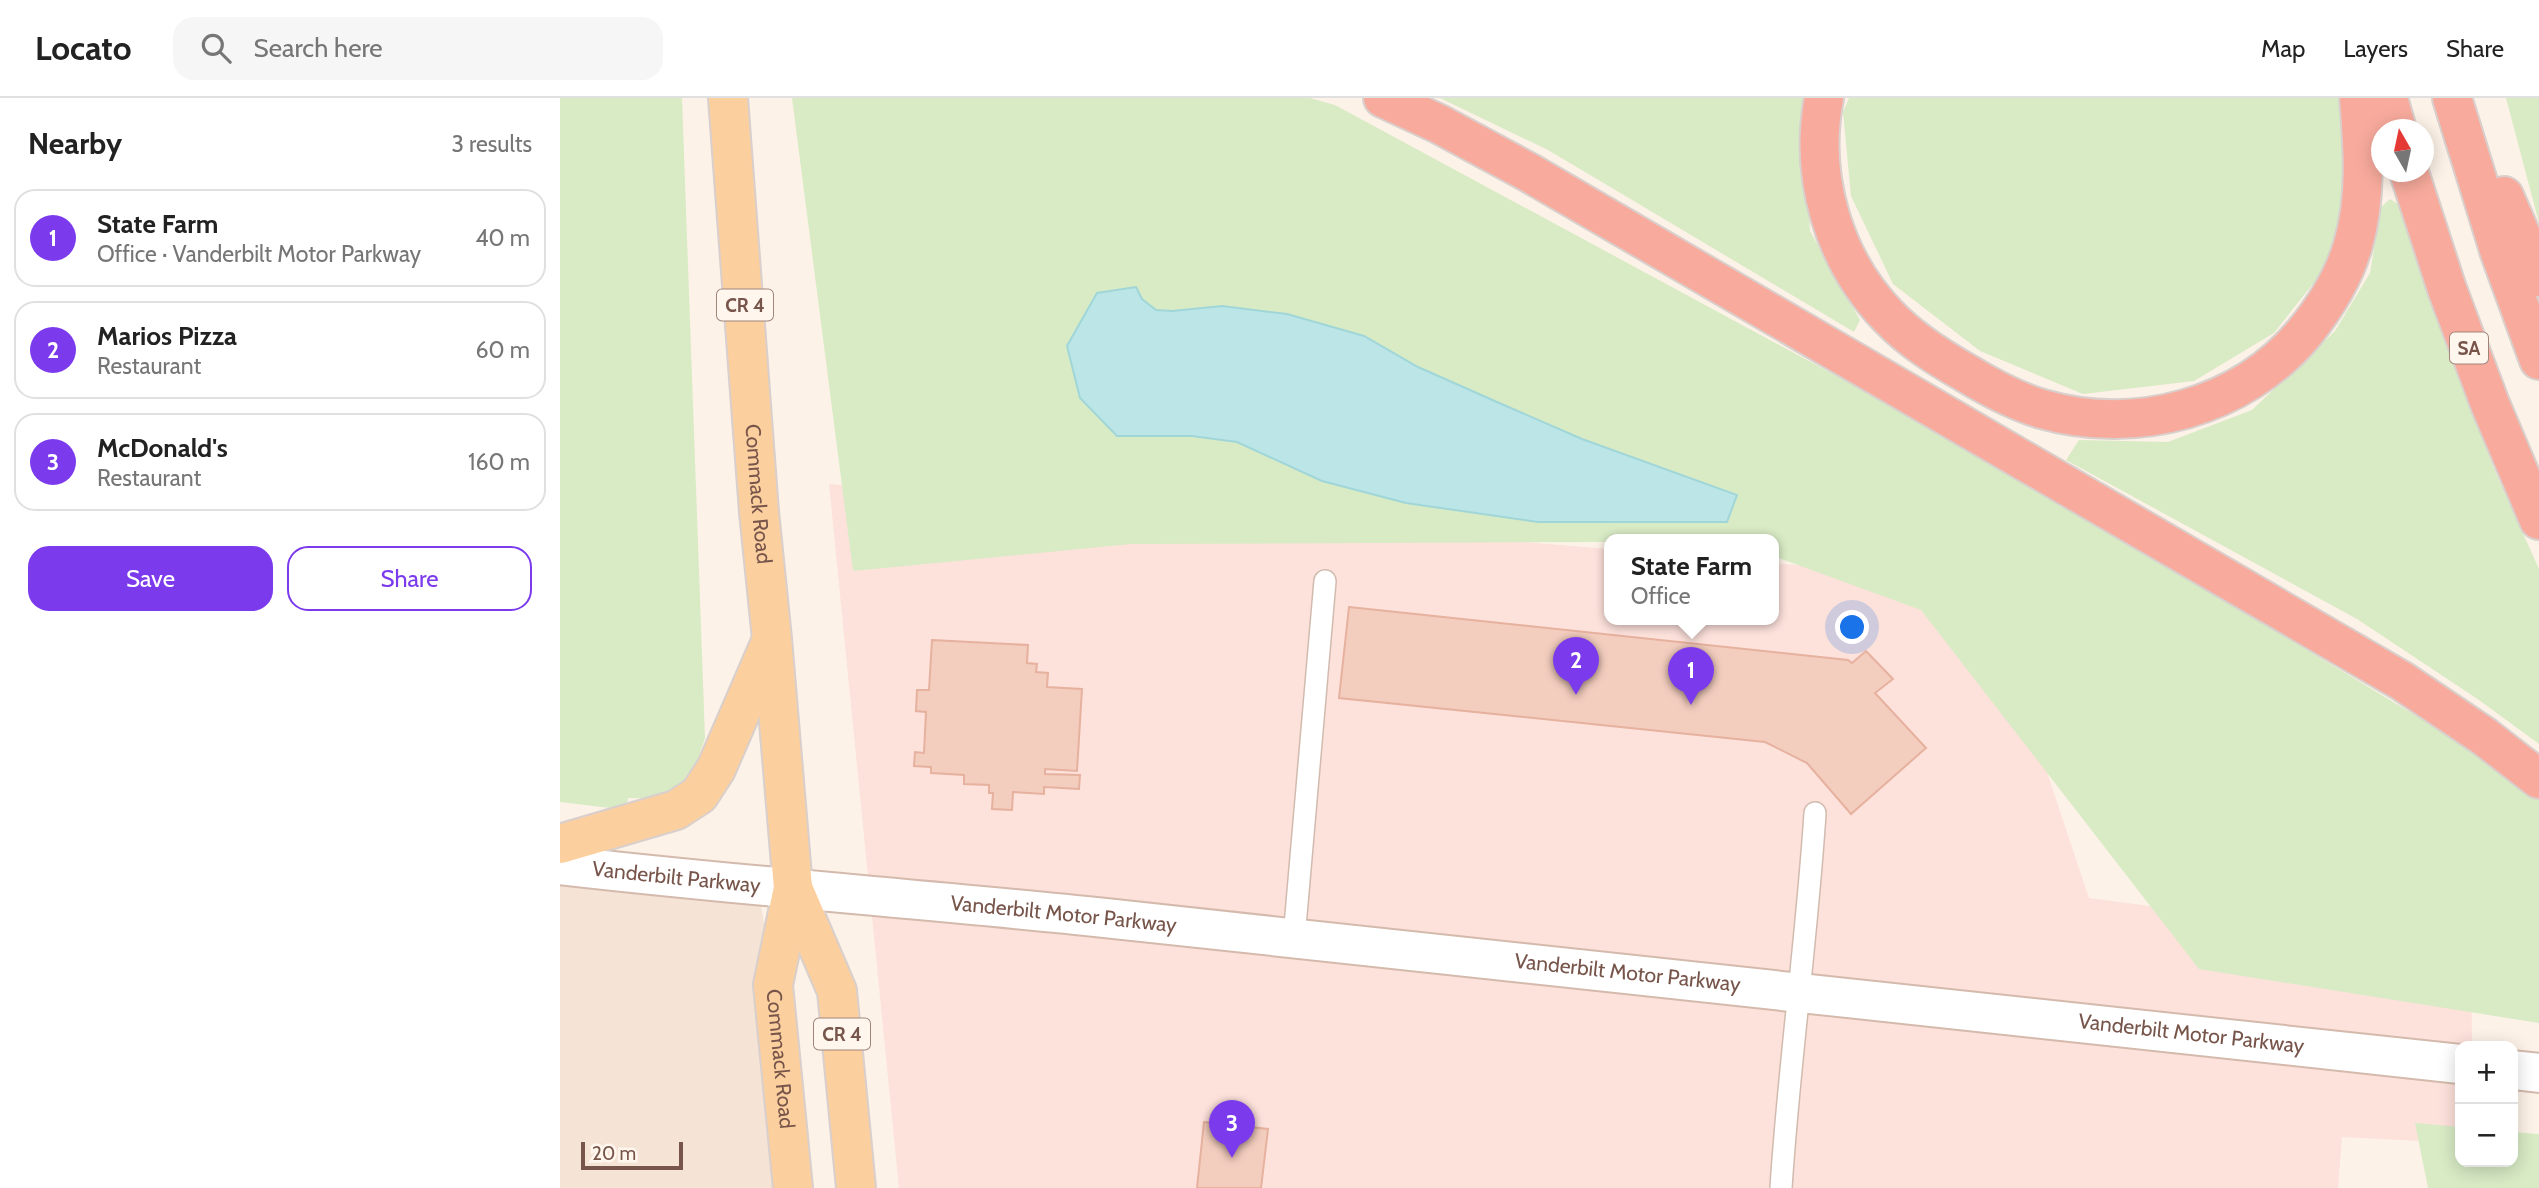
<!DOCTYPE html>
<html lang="en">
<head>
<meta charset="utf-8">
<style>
	:root { --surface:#fff; --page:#f6f6f6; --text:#222; --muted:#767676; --line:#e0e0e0; --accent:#7c3aed }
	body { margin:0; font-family:Cabin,sans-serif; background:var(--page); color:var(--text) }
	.controls { position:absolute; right:21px; bottom:21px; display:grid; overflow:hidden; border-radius:14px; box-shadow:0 4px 18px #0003 }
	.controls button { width:63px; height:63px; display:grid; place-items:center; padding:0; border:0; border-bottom:2px solid var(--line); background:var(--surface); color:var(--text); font:35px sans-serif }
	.compass { position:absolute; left:1811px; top:21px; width:63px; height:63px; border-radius:50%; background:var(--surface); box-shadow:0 4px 18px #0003; rotate:351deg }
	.scale { position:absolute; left:21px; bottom:18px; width:102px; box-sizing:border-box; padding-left:7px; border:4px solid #77554a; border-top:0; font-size:19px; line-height:24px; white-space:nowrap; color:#77554a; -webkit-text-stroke:5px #fff6ee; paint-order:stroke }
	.you { position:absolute; left:1293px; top:530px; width:24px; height:24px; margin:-18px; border:5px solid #fff; border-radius:50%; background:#1a73e8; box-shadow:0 0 0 10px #1a73e833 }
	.badge { display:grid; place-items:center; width:46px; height:46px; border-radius:50%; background:var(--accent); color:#fff; font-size:23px; font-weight:700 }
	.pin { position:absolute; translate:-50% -58px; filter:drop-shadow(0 2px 4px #0008) }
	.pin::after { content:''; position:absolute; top:37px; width:24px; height:21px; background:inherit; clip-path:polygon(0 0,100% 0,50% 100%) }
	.popup { position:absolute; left:1044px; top:436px; width:175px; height:91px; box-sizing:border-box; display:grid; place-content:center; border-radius:14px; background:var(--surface); filter:drop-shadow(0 2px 5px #0005); font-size:23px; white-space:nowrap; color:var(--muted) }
	.popup b { font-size:26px; color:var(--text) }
	.popup::after { content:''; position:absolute; left:50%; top:100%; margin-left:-14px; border:14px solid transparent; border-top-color:var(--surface) }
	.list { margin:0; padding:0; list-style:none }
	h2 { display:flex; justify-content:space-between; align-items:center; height:91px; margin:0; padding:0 28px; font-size:30px }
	h2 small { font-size:23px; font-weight:400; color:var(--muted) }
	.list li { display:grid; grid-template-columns:46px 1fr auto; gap:21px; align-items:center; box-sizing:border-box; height:98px; margin:0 14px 14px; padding:0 14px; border:2px solid var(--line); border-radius:21px }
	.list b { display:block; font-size:26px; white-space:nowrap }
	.list p { margin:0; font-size:23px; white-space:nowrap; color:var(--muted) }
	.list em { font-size:23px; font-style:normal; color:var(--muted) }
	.actions { display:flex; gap:14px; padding:21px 28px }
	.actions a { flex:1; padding:16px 0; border:2px solid var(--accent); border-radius:21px; text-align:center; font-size:24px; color:var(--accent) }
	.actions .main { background:var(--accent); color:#fff }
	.icon { flex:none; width:38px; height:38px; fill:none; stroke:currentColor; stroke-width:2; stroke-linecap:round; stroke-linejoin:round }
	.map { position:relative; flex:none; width:1979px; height:1090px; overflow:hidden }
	header { display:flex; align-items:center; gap:42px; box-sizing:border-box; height:98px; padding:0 35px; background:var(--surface); border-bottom:2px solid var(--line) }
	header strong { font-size:33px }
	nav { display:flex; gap:38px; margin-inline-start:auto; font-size:24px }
	.search { width:490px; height:63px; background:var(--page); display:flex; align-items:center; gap:18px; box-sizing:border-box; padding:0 24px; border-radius:21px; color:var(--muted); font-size:26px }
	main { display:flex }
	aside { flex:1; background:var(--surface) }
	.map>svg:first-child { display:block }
	.residential { fill:#f5e3d5 }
	.commercial { fill:#fde1db }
	.green { fill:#d8ebc5; fill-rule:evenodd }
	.water { fill:#bbe5e7; stroke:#a1d6d9; stroke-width:2 }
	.building { fill:#f3cdbe; stroke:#e6b19e; stroke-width:2 }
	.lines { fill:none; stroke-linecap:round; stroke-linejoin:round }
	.service-casing { stroke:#d1bbaf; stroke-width:24 }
	.secondary-casing { stroke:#d4baac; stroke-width:42 }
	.primary-casing { stroke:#d9cfcc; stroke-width:42 }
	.motorway-casing { stroke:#d9cfcc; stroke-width:42 }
	.service { stroke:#fff; stroke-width:21 }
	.secondary { stroke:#fff; stroke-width:38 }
	.primary { stroke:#fccf9f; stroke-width:38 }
	.motorway { stroke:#f8ab9d; stroke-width:38 }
	.labels { text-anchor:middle; stroke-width:7; stroke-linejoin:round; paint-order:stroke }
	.shield { fill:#fff6ee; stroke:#a0857b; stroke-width:2 }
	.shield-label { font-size:19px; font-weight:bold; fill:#77554a }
	.street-label { font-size:21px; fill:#77554a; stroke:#fff6ee }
</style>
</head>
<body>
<header>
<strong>Locato</strong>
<div class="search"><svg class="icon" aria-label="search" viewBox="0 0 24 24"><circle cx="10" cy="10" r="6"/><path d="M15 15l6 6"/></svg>Search here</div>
<nav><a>Map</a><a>Layers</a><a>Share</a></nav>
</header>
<main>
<aside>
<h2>Nearby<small>3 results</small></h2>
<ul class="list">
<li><span class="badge">1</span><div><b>State Farm</b><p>Office · Vanderbilt Motor Parkway</p></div><em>40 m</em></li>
<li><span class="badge">2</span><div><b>Marios Pizza</b><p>Restaurant</p></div><em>60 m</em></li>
<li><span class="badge">3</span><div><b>McDonald's</b><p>Restaurant</p></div><em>160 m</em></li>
</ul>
<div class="actions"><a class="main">Save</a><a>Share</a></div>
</aside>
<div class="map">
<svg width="1979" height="1090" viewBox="0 0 1979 1090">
	<rect width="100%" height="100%" fill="#fdf2e7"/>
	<!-- residential -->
	<path class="residential" d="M0 740 197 785 250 1090H0Z"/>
	<!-- commercial -->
	<path class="commercial" d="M269 386 1049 451V521H1213V465L1423 482 1529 800 1911 851 1912 948H1900V1045L1782 1039 1778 1090H339Z"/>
	<!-- green -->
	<path class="green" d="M0 0H122L145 640 130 684 105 701 68 700 66 712 0 704Z
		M232 0H750L775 7 1434 363 1951 675 1979 701V925L1639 871 1361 512 1213 458V441H1049V444L571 446 293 473ZM576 189 582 201 596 212 612 213 662 208 727 216 804 238 858 269 937 304 1022 341 1176 397 1166 424 846 405 762 383 677 344 632 338Z
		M880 0H1252L1244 28 1250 133 1300 222 1294 234 988 52Z
		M1289 0H1784L1781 115 1767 168 1714 235 1634 283 1523 296 1420 253 1333 186 1291 98 1283 14Z
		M1946 0H1979V125Z
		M1830 101 1838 106 1855 144 1891 259 1935 373 1979 471V646L1919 602 1797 521 1506 362 1519 342 1608 344 1692 312 1775 233 1810 175 1821 109Z
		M1855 1025 1900 1029V1064H1953V1034L1979 1036V1090H1868Z"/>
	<!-- water -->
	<path class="water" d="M576 189 582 201 596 212 612 213 662 208 727 216 804 238 858 269 937 304 1022 341 1177 397 1167 424H978L846 405 762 383 677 344 632 338H557L520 300 507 248 537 195Z"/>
	<!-- building -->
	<path class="building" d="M789 509 1288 562 1292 565 1306 553 1333 581 1315 595 1366 650 1291 716 1247 665 1205 644 779 600Z
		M372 542 468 547 467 565 477 566 476 574 488 575 487 589 522 591 517 673 485 671V676L520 677 519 691 484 689V696L453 694 452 712 432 711 433 695H429V687L404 686V677L371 675V669L354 668 355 654 364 655 366 614 356 613 357 592H369Z
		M644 1024 708 1031 701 1090H637Z"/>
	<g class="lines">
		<!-- service casing -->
		<g class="service-casing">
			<path id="service" d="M734 840 765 483
				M1221 1090C1229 965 1247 841 1255 715"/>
		</g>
		<!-- secondary casing -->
		<g class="secondary-casing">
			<g id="secondary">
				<path id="s1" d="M0 767C181 788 363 801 545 820 997 867 1449 914 1900 966"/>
				<path d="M1953 972 1979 975"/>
			</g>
		</g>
		<!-- primary casing -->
		<g class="primary-casing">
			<g id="primary">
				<path id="s2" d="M168 0 199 414 212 541 233 790 213 887 233 1090"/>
				<path d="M0 746 116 712 139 697 156 671 210 546"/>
				<path d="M233 790 277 893 296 1090"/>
			</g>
		</g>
		<!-- motorway casing -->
		<g class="motorway-casing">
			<path id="motorway" d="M823 0 879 26 968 74 1842 583 1925 639 1979 681
				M1264 0C1249 78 1273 162 1329 219 1351 242 1378 259 1406 275 1429 289 1455 303 1482 311 1576 338 1682 310 1745 234 1765 209 1784 179 1793 147 1807 99 1803 49 1799 0
				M1828 0 1837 32
				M1892 0 1940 155 1979 262
				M1849 74 1887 191 1930 306 1979 422
				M1944 98 1979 179"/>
		</g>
		<!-- service -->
		<use href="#service" class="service"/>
		<!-- secondary -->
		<use href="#secondary" class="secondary"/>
		<!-- primary -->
		<use href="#primary" class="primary"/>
		<!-- motorway -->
		<use href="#motorway" class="motorway"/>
	</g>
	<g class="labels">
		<!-- shield labels -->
		<g class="shield">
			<rect x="157" y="191.5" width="56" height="31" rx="5"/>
			<rect x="1890" y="234.5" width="38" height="31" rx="5"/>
			<rect x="254" y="920.5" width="56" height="31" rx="5"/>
		</g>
		<g class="shield-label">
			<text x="185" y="214">CR 4</text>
			<text x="1909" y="257">SA</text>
			<text x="282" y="943">CR 4</text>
		</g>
		<!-- street labels -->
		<g class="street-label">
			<text dy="7" stroke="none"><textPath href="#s2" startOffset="397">Commack Road</textPath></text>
			<text dy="7" stroke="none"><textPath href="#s1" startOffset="117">Vanderbilt Parkway</textPath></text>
			<text dy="7" stroke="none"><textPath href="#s1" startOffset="506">Vanderbilt Motor Parkway</textPath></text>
			<text dy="7" stroke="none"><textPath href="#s1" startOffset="1073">Vanderbilt Motor Parkway</textPath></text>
			<text dy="7" stroke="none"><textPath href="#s1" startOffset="1640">Vanderbilt Motor Parkway</textPath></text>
			<text dy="7" stroke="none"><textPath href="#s2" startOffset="966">Commack Road</textPath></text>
		</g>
	</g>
</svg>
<div class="controls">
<button>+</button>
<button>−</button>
</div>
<svg class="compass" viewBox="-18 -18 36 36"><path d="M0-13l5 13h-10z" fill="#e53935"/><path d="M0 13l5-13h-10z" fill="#767676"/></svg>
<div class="scale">20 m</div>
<div class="you"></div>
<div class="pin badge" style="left:1131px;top:607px">1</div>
<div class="popup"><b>State Farm</b>Office</div>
<div class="pin badge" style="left:1016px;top:597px">2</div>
<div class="pin badge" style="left:672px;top:1060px">3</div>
</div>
</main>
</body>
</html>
